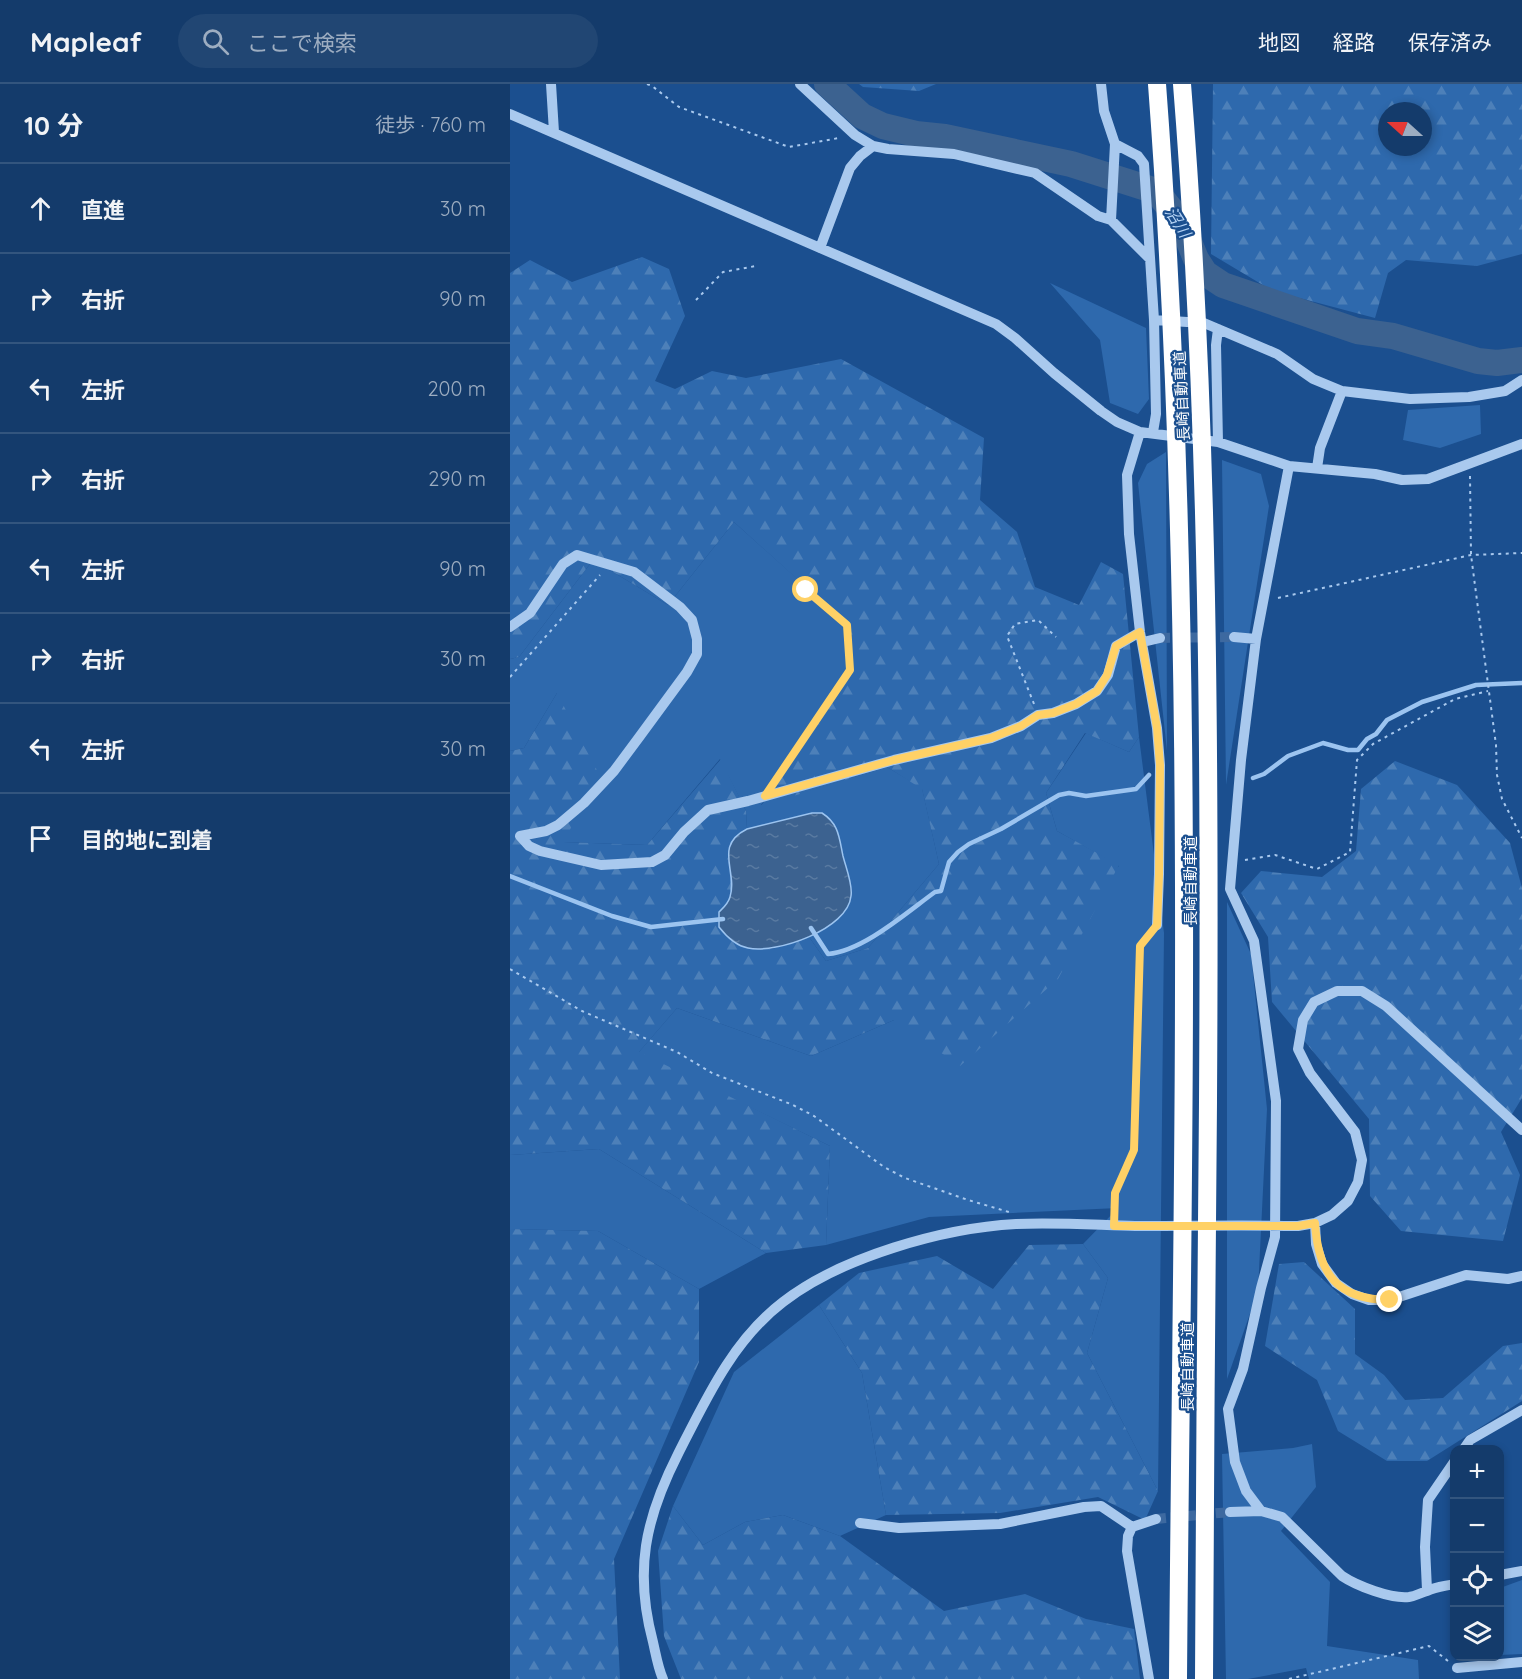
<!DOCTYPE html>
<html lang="ja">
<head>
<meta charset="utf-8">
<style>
	:root { --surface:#143b6b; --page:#214673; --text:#f1f3f6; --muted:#9dadc1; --line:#33557e }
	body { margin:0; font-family:Quicksand,"Noto Sans JP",sans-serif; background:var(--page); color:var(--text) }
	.controls { position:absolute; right:18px; bottom:18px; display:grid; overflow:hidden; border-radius:12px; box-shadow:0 3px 9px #0003 }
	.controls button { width:54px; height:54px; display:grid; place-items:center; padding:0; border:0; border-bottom:2px solid var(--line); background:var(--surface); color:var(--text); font:30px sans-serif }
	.compass { position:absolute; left:868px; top:18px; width:54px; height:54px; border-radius:50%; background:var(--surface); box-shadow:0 3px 9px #0003; rotate:291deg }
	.stop { position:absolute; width:18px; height:18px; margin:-14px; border:4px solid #ffd166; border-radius:50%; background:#fff }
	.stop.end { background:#ffd166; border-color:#fff; box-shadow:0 2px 6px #0008 }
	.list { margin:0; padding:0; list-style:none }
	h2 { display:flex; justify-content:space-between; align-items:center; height:78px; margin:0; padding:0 24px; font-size:26px }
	h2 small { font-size:20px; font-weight:400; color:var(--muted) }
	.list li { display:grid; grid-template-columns:39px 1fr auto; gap:18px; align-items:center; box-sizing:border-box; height:90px; padding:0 24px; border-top:2px solid var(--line) }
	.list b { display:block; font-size:22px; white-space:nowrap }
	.list em { font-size:20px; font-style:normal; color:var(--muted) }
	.icon { flex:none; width:33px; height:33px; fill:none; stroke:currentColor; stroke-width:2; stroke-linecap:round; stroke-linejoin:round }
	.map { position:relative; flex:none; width:1012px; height:1595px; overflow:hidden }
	header { display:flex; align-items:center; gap:36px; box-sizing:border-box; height:84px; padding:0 30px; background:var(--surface); border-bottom:2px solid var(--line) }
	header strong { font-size:28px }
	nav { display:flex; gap:33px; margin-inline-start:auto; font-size:21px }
	.search { width:420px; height:54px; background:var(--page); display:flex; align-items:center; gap:15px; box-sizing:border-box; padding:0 21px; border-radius:33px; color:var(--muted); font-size:22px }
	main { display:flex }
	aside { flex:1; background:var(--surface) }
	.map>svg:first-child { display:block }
	.green { fill:#2e69ad }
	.forest { fill:url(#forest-firs); fill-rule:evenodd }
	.water { fill:url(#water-ripples); stroke:#9cc4f0; stroke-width:1.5 }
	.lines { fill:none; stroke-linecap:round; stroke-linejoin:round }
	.stream { stroke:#9cc4f0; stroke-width:4.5 }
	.river { stroke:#3c6290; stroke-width:26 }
	.minor-tunnel { stroke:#3d69a0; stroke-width:10; stroke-dasharray:10 5; stroke-linecap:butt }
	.path { stroke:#a9c9ee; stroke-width:2; stroke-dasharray:3 4.5; stroke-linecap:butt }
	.minor { stroke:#a9c9ee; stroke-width:10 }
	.highway { stroke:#fff; stroke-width:18 }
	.route { stroke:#ffd166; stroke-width:8 }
	.labels { text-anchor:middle; stroke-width:4.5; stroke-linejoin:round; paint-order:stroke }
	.street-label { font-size:15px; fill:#fff; stroke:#1b4f8f }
	.water-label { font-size:16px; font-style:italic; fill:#b5d3f5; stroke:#1b4f8f }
</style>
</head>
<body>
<header>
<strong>Mapleaf</strong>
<div class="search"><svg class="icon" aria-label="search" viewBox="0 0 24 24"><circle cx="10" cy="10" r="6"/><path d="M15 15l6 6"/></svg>ここで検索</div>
<nav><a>地図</a><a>経路</a><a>保存済み</a></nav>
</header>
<main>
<aside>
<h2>10 分<small>徒歩 · 760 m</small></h2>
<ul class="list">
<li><svg class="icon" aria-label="ahead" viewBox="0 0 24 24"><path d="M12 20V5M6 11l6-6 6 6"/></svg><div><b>直進</b></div><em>30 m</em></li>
<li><svg class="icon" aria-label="right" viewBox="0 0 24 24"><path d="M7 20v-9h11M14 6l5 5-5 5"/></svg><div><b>右折</b></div><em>90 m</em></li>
<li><svg class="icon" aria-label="left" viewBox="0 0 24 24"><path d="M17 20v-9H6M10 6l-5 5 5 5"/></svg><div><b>左折</b></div><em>200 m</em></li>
<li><svg class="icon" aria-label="right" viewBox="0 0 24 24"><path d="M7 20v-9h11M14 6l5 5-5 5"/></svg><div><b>右折</b></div><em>290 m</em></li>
<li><svg class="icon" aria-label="left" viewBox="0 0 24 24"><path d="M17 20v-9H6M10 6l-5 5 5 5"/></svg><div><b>左折</b></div><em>90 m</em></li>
<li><svg class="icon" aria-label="right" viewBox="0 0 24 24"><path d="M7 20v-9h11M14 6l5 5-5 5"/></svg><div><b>右折</b></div><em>30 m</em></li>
<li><svg class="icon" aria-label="left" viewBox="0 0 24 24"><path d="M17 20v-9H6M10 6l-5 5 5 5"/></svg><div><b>左折</b></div><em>30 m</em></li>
<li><svg class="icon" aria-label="arrive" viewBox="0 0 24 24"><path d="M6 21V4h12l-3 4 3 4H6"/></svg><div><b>目的地に到着</b></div></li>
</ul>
</aside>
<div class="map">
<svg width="1012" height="1595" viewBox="0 0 1012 1595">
	<defs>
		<pattern id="forest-firs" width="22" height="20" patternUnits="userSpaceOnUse" patternTransform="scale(1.5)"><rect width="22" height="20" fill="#2e69ad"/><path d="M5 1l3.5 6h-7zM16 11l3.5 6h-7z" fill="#4d80b9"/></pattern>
		<pattern id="water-ripples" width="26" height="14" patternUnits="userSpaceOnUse" patternTransform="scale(1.5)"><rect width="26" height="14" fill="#3c6290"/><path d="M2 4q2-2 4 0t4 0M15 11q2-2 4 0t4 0" fill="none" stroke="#597aa1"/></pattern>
	</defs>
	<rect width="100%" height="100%" fill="#1b4f8f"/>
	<!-- green -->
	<path class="green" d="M540 199 636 244 639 315 628 330 600 319 590 256Z
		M970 321 971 350 930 364 893 356 898 326Z
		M656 368 657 667 628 399 637 380Z
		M712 376 751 390 759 422 716 701Z
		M224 438 340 542 343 587 251 721 377 683 412 704 429 780 358 864 316 877 299 853 304 849 312 729H302L237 745 236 727 210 675 137 761 52 758 47 609 14 664 0 667V575L9 573 83 476 158 521Z
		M576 649 619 668 629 653 654 849 648 1407 577 1269 598 1194 573 1160 608 1124 419 1133 316 1161 320 1062 128 969 167 924 301 972 384 936 609 782 547 747 536 709Z
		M717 818 741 870 757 1025 748 1207 717 1295Z
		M89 1065 256 1169 189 1205 88 1147 0 1145V1071Z
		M309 1221 352 1289 376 1431 330 1452 273 1431 235 1438 193 1461 163 1422 224 1288Z
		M802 1360 806 1403 771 1447 820 1498 817 1562 908 1576 909 1595H799L796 1584 738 1595H716L712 1370 783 1364Z
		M1012 1496V1570L990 1571V1504Z"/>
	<!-- forest -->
	<path class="forest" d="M349 0H426L409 7 353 3Z
		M703 0H1012V170L967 182 896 176 878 189 865 234 763 207 701 170ZM877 27H913V63H877Z
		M132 173 159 185 175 232 145 297 165 305 202 287 236 294 331 275 474 354 470 416 507 448 525 503 569 521 591 478 613 490 629 653 619 668 575 649 536 709 547 747 609 781 548 895 450 982 384 936 301 972 167 924 129 968 320 1062 316 1161 256 1169 89 1065 0 1071V667L14 664 47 609 90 692 53 758 137 761 211 675 236 727 237 745C204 762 228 787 220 813 218 820 214 824 209 828V843L222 856 262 865 299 853 316 877 358 864 429 780 412 705 377 683 251 722 343 587 340 543 224 438 158 521 83 476 9 573 0 575V189L20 176 62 198Z
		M885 677 947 701 1000 759 1012 804V1014L991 1048 1010 1091 993 1157 891 1147 860 1112 859 1035 762 918 758 853 731 809 751 787 812 793 846 767 851 705Z
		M0 1145 88 1147 189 1205V1278L104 1475 110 1595H0Z
		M573 1160 598 1194 577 1269 648 1407 635 1436 588 1413 490 1429 376 1431 352 1289 309 1221 349 1189 427 1172 483 1205 519 1161Z
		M794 1178 845 1225V1270L874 1291 895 1316 933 1314 993 1262 1012 1259V1317L917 1377H877L828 1347 807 1296 755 1262 769 1180Z
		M163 1422 193 1461 235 1438 273 1431 330 1452 434 1527 515 1510 576 1535 624 1545 630 1595H171L154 1552 148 1467Z"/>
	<!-- water -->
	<path class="water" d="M302 729H312C329 740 329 753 333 772 336 784 343 801 341 812 338 845 267 870 238 864 227 862 216 852 209 843V828C214 823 218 820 220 813 228 787 203 762 237 745Z"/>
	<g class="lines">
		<!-- stream -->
		<path class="stream" d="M743 694 754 690 778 672 813 659 838 666H848L857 655 866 650 877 636 912 618 966 601 1012 599
			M0 792 102 832 141 843 213 835
			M301 844 318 870C353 867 396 829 425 808L431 807 439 778 448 768 459 760 491 745 549 711 559 709 576 712 626 705 639 691"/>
		<!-- river -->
		<path class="river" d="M317 0 352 32 373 42 406 50 435 53 561 80 646 107 671 138 686 175 695 189 713 201 847 247 883 252 968 277 987 279 1012 276"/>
		<!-- minor-tunnel -->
		<path class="minor-tunnel" d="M650 554 724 553
			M646 1435 720 1428"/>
		<!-- path -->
		<path class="path" d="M137 0 142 2 169 23 279 63 329 54
			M186 216 213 188 246 182
			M960 392 961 471 986 661 987 691 992 715 1012 754
			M768 514 961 471 1012 469
			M0 593 90 491
			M524 620 497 552 505 540 528 536 546 553
			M266 695 340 586 337 541 296 505
			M735 776 765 771 807 785 840 768 847 676 863 660 945 615 978 607
			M0 885 72 927 167 968 202 989 283 1021 304 1032 374 1083 395 1094 458 1116 499 1128
			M604 1130 605 1109 624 1066 630 862 640 849
			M779 1595 919 1562 938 1577"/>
		<!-- minor -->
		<path class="minor" d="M41 0 44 48
			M290 0 345 51 363 62
			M591 0 594 27 605 60 628 72 634 80 644 236 646 330 643 348
			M0 30 486 240 505 254 544 289 591 327 607 338 630 348 708 358 779 382 865 390 892 396 918 395 1012 360
			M601 136 605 60
			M310 164 340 84 350 72 363 62 378 65 444 70 525 89 588 132 601 136 640 175
			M644 236 694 239 767 270 803 295 832 307 900 315 959 313 995 307 1012 296
			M630 348 617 391 619 450 630 548 647 644 650 681 649 790 647 841
			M708 358 706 261 708 245
			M807 384 810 364 832 307
			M0 543 20 529 53 480 67 471 124 488 170 523 182 536 187 555V570L177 588 130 652 104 687 74 719 48 741 36 747 10 752 19 762 30 767 91 781 142 778 155 771 174 748 198 726 238 717 384 676 481 654 511 642 528 631 543 629 566 620 587 607 598 591 606 562 630 548
			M724 553 746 555
			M633 558 650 554
			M805 1139 806 1160 812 1180 826 1199 842 1210 859 1216H880L956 1191 998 1195 1012 1192
			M953 1366 960 1356 1012 1326
			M751 1427 736 1407 725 1378 718 1325 733 1285 751 1204 765 1153 766 1017 744 857 720 805 731 676 746 555 779 382
			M720 1428 751 1427 772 1433 832 1492C847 1502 881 1515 899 1513 906 1512 910 1509 917 1507 925 1503 936 1502 944 1500
			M350 1439 389 1444 490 1440 574 1423 591 1422 622 1443
			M990 1491 1012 1487
			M917 1506 915 1463 918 1416 944 1378
			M947 1584 1012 1578
			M153 1595C148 1584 146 1571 143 1558 124 1487 135 1435 168 1370 196 1315 223 1256 273 1218 331 1173 433 1144 506 1140 545 1138 586 1141 625 1142 679 1142 734 1141 788 1142L805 1139 822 1131 838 1117 848 1098 852 1076 845 1048 800 989 788 965 793 936 804 918 827 907H852L876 922 1012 1046
			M639 1595 617 1467 618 1452 622 1443 646 1435"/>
		<!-- highway -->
		<path class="highway" d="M647 0C687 531 672 1063 668 1595
			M672 0C699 338 700 678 698 1018 696 1210 695 1403 694 1595"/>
	</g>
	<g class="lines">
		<!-- route -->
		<path class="route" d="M296 506 337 541 340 586 255 712 384 676 481 654 511 642 528 631 543 629 566 620 587 607 597 591 606 562 630 548 647 644 650 681 649 790 647 841 630 862 624 1066 605 1109 604 1142H788L805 1139C808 1189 827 1216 880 1216"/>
	</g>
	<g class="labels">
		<!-- street labels -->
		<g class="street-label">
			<text transform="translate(672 312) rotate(-93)" y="5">長崎自動車道</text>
			<text transform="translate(681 797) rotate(-90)" y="5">長崎自動車道</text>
			<text transform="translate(678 1283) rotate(-90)" y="5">長崎自動車道</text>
		</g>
		<!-- water labels -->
		<g class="water-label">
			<text transform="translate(668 138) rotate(58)" y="6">沼川</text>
		</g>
	</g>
</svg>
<div class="controls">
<button>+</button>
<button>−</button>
<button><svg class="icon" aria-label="locate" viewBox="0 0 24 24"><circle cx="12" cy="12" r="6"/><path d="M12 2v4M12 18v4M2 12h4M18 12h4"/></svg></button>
<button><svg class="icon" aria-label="layers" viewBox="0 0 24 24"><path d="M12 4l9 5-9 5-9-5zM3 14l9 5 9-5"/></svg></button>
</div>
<svg class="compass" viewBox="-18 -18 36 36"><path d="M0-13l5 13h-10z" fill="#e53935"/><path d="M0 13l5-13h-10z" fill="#9dadc1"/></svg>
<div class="stop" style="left:296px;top:506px"></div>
<div class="stop end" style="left:880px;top:1216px"></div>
</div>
</main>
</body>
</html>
